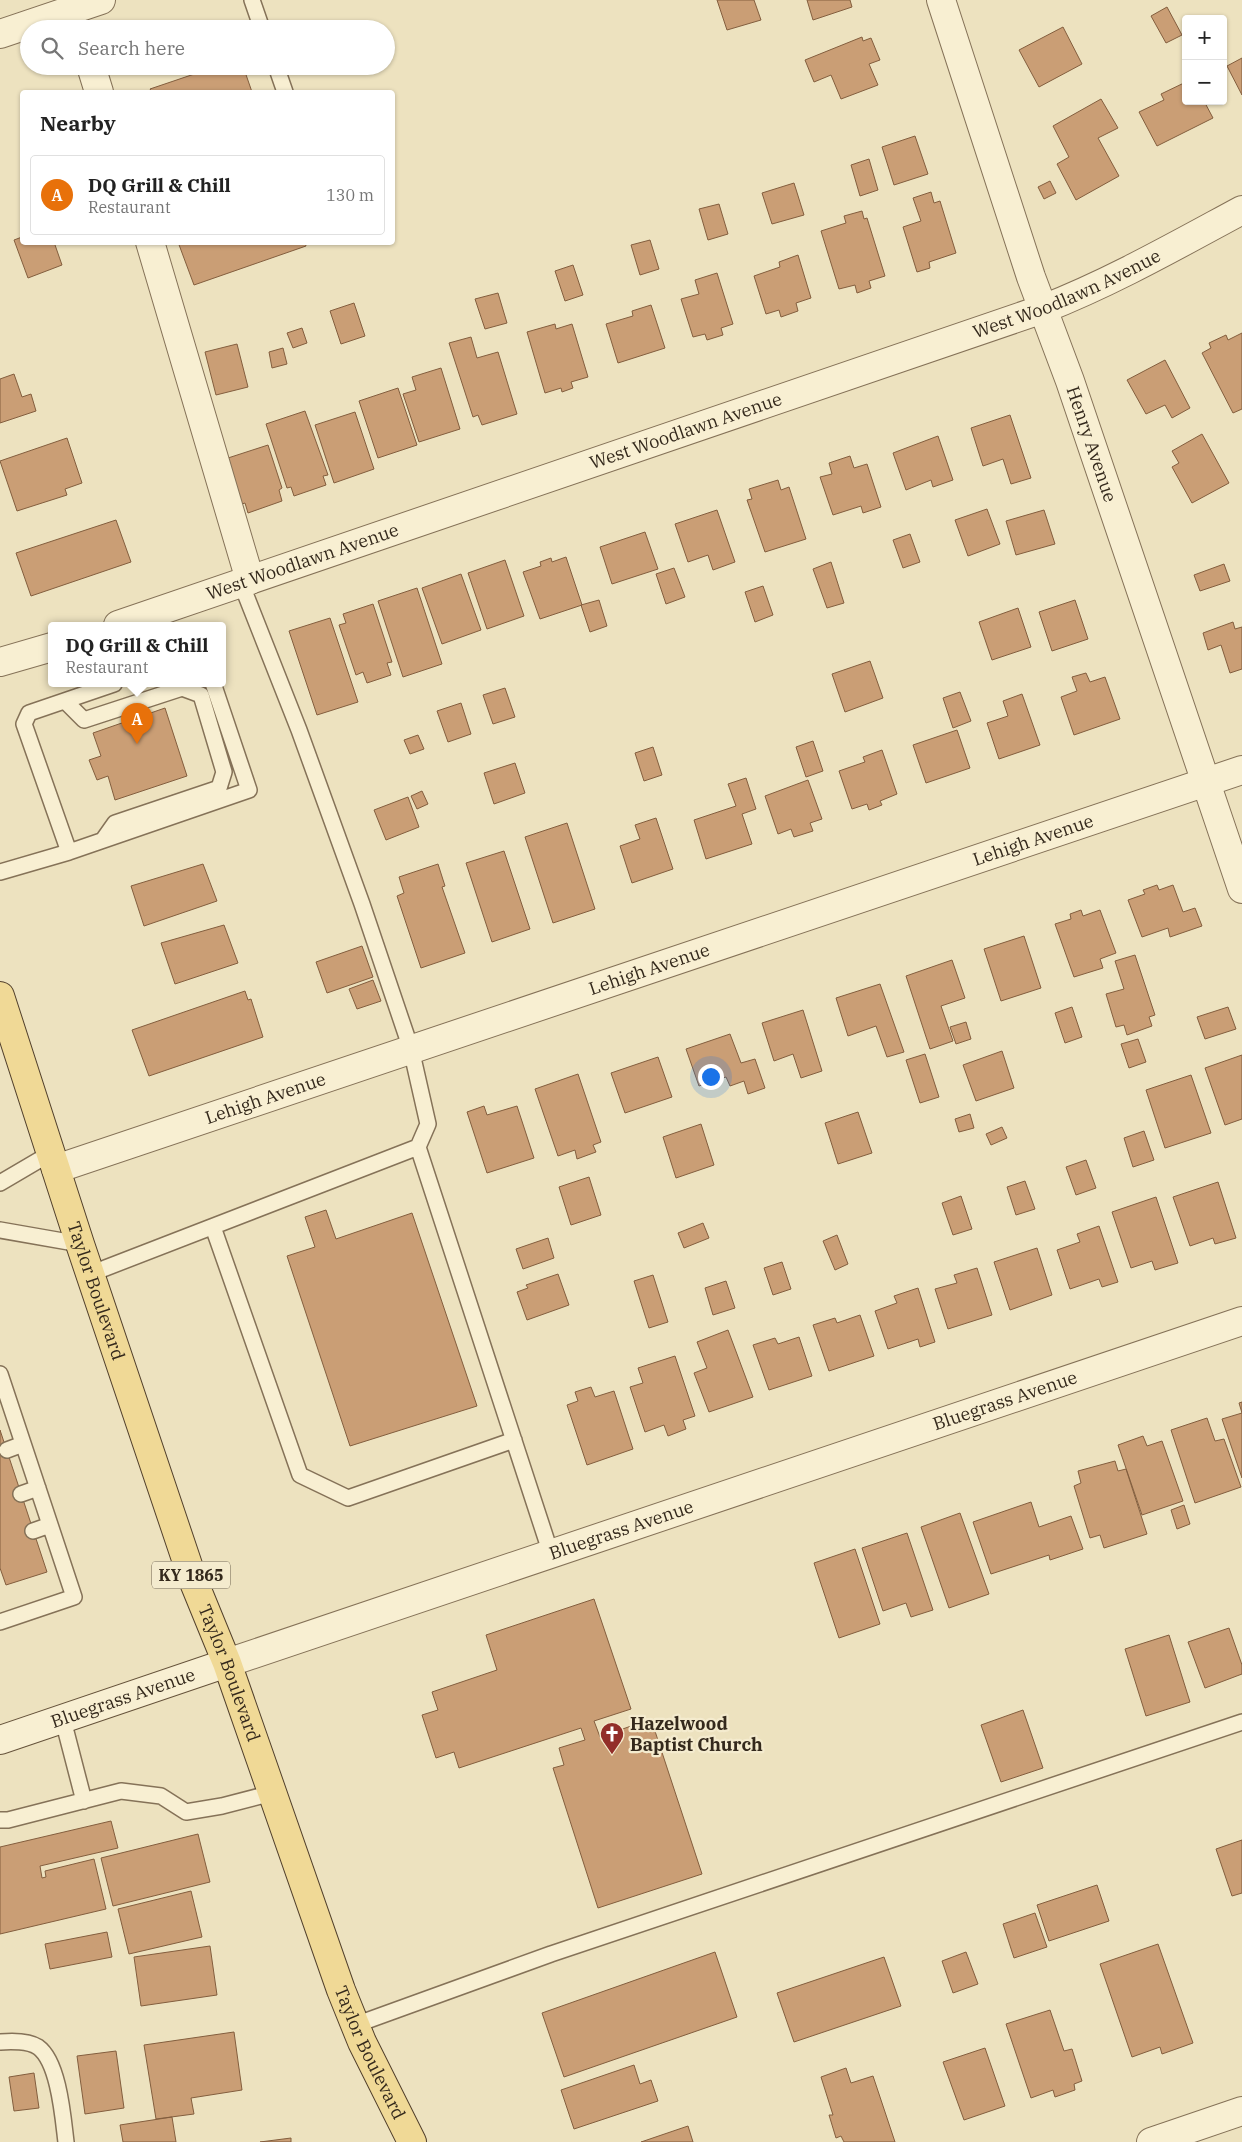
<!DOCTYPE html>
<html lang="en">
<head>
<meta charset="utf-8">
<style>
	:root { --surface:#fff; --page:#f6f6f6; --text:#222; --muted:#767676; --line:#e0e0e0; --accent:#922e29 }
	body { margin:0; font-family:"IBM Plex Serif",serif; background:var(--page); color:var(--text) }
	.controls { position:absolute; right:15px; top:15px; display:grid; overflow:hidden; border-radius:5px; box-shadow:0 1px 4px #0004 }
	.controls button { width:45px; height:45px; display:grid; place-items:center; padding:0; border:0; border-bottom:1px solid var(--line); background:var(--surface); color:var(--text); font:25px sans-serif }
	.you { position:absolute; left:710px; top:1076px; width:18px; height:18px; margin:-12px; border:4px solid #fff; border-radius:50%; background:#1a73e8; box-shadow:0 0 0 8px #1a73e833 }
	.badge { display:grid; place-items:center; width:32px; height:32px; border-radius:50%; background:var(--accent); color:#fff; font-size:16px; font-weight:700 }
	.pin { position:absolute; translate:-50% -41px; filter:drop-shadow(0 1px 2px #0008) }
	.pin::after { content:''; position:absolute; top:26px; width:18px; height:15px; background:inherit; clip-path:polygon(0 0,100% 0,50% 100%) }
	.popup { position:absolute; left:48px; top:622px; width:178px; height:65px; box-sizing:border-box; display:grid; place-content:center; border-radius:5px; background:var(--surface); filter:drop-shadow(0 1px 4px #0005); font-size:16px; white-space:nowrap; color:var(--muted) }
	.popup b { font-size:19px; color:var(--text) }
	.popup::after { content:''; position:absolute; left:50%; top:100%; margin-left:-10px; border:10px solid transparent; border-top-color:var(--surface) }
	.list { margin:0; padding:0; list-style:none }
	h2 { display:flex; justify-content:space-between; align-items:center; height:65px; margin:0; padding:0 20px; font-size:21px }
	h2 small { font-size:16px; font-weight:400; color:var(--muted) }
	.list li { display:grid; grid-template-columns:32px 1fr auto; gap:15px; align-items:center; box-sizing:border-box; height:80px; margin:0 10px 10px; padding:0 10px; border:1px solid var(--line); border-radius:5px }
	.list b { display:block; font-size:19px; white-space:nowrap }
	.list p { margin:0; font-size:16px; white-space:nowrap; color:var(--muted) }
	.list em { font-size:16px; font-style:normal; color:var(--muted) }
	.icon { flex:none; width:28px; height:28px; fill:none; stroke:currentColor; stroke-width:2; stroke-linecap:round; stroke-linejoin:round }
	.map { position:relative; flex:none; width:1242px; height:2142px; overflow:hidden }
	.search { position:absolute; background:var(--surface); box-shadow:0 1px 4px #0004; left:20px; top:20px; width:375px; height:55px; display:flex; align-items:center; gap:12px; box-sizing:border-box; padding:0 18px; border-radius:28px; color:var(--muted); font-size:19px }
	.panel { position:absolute; background:var(--surface); box-shadow:0 1px 4px #0004; left:20px; top:90px; width:375px; height:155px; border-radius:5px }
	.map>svg:first-child { display:block }
	.building { fill:#ca9e75; stroke:#835e3e }
	.lines { fill:none; stroke-linecap:round; stroke-linejoin:round }
	.lane-casing { stroke:#857258; stroke-width:18 }
	.street-casing { stroke:#857258; stroke-width:30 }
	.secondary-casing { stroke:#66533b; stroke-width:30 }
	.primary-casing { stroke:#52402c; stroke-width:30 }
	.lane { stroke:#f8efd2; stroke-width:15 }
	.street { stroke:#f8efd2; stroke-width:28 }
	.secondary { stroke:#f8efd2; stroke-width:28 }
	.primary { stroke:#f0d996; stroke-width:28 }
	.labels { text-anchor:middle; stroke-width:4.5; stroke-linejoin:round; paint-order:stroke }
	.shield { fill:#f4ebce; stroke:#6e6351; stroke-width:1 }
	.shield-label { font-size:16px; font-weight:bold; fill:#34291c }
	.street-label { font-size:18px; fill:#34291c; stroke:#f4ebce }
	.poi-label { font-size:18px; font-weight:bold; fill:#34291c; stroke:#f4ebce; text-anchor:start }
</style>
</head>
<body>
<div class="map">
<svg width="1242" height="2142" viewBox="0 0 1242 2142">
	<rect width="100%" height="100%" fill="#ede2bf"/>
	<!-- building -->
	<path class="building" d="M717 0H754L761 20 727 30Z
		M807 0H850L852 7 813 20Z
		M1167 7 1182 35 1166 43 1151 16Z
		M1063 27 1082 64 1039 87 1019 50Z
		M862 37 863 41 871 38 880 60 869 64 878 85 841 99 831 75 814 82 805 60Z
		M1242 58V95L1227 66Z
		M232 66H243L252 92H152L150 89 215 67 217 71Z
		M1186 82V101H1204L1213 118 1157 146 1139 112 1164 100 1161 94Z
		M1101 99 1118 128 1098 138 1119 176 1076 200 1057 164 1069 157 1053 126Z
		M915 136 928 174 894 185 882 147Z
		M869 159 878 190 860 196 851 165Z
		M1050 181 1056 193 1044 199 1038 187Z
		M794 183 804 215 772 224 762 193Z
		M931 192 934 203 940 201 956 253 929 262 930 268 917 272 903 227 921 221 913 198Z
		M719 204 728 234 708 240 699 209Z
		M862 211 864 219 867 218 885 276 869 281 871 288 857 293 855 285 839 289 821 231 846 223 844 216Z
		M22 237V242H54L62 265 28 278 14 240Z
		M650 240 659 269 640 275 631 245Z
		M178 242H305L306 246 194 285Z
		M798 255 811 298 796 303 798 311 781 317 779 310 766 314 754 276 780 267 779 262Z
		M573 265 583 295 565 301 555 271Z
		M717 273 733 324 721 328 723 335 707 340 705 334 693 337 681 299 699 294 695 280Z
		M498 293 507 323 485 329 475 299Z
		M354 303 365 336 341 344 330 311Z
		M651 305 665 348 618 363 606 324 633 316 632 311Z
		M555 324 556 329 572 324 588 377 571 382 573 388 562 392 561 388 545 393 527 332Z
		M302 328 307 343 293 348 287 333Z
		M1242 333V409L1233 413 1202 353 1211 348 1209 343 1226 335 1228 340Z
		M471 337 477 358 498 352 517 414 482 425 478 415 473 417 449 343Z
		M237 344 248 387 216 395 205 352Z
		M283 348 287 364 272 368 269 352Z
		M1165 360 1190 408 1172 418 1165 405 1146 414 1127 380Z
		M441 368 460 429 419 442 403 394 416 390 412 377Z
		M14 374 22 397 31 394 36 411 0 423V379Z
		M398 388 417 445 378 458 359 401Z
		M305 411 328 475 323 476 326 485 294 496 291 487 287 488 266 424Z
		M355 412 374 469 334 483 315 425Z
		M1010 415 1031 478 1011 484 1003 459 983 466 971 428Z
		M1202 434 1229 483 1192 503 1172 467 1179 463 1172 451Z
		M938 436 953 480 933 487 931 480 906 490 893 453Z
		M67 438 82 483 65 489 67 495 17 511 0 461Z
		M268 445 282 488 279 490 282 501 248 513 245 503 242 504 228 458Z
		M850 456 854 468 867 464 881 507 863 513 861 506 833 515 820 477 832 474 829 463Z
		M778 480 781 490 789 487 806 539 765 552 747 500 752 499 749 489Z
		M987 509 1000 544 968 556 955 520Z
		M717 510 735 562 713 570 708 555 688 562 675 524Z
		M1044 510 1055 544 1016 555 1006 521Z
		M116 520 131 562 31 596 16 553Z
		M645 532 658 569 612 584 600 547Z
		M910 534 920 562 903 568 893 540Z
		M566 557 582 605 540 619 523 572 541 566 540 562 551 558 552 562Z
		M505 560 524 616 487 629 468 573Z
		M831 562 844 603 827 608 813 569Z
		M1224 564 1230 581 1200 591 1194 575Z
		M674 568 685 597 666 604 656 574Z
		M461 574 481 630 442 644 422 588Z
		M763 586 773 615 755 622 745 592Z
		M417 588 442 664 403 677 378 601Z
		M599 600 607 626 590 632 581 605Z
		M1075 600 1088 639 1052 651 1039 612Z
		M373 604 392 662 387 663 391 675 367 683 363 672 356 675 339 625 346 623 343 614Z
		M1018 608 1031 647 992 660 979 622Z
		M330 618 358 702 317 715 289 631Z
		M1233 622 1235 629 1242 627V669L1230 673 1221 645 1208 650 1203 633Z
		M870 661 883 698 845 712 832 674Z
		M1086 673 1090 682 1105 677 1120 719 1074 735 1061 697 1077 691 1072 677Z
		M505 688 515 717 493 724 483 695Z
		M960 692 971 721 953 728 943 698Z
		M1022 694 1040 745 999 759 987 723 1008 716 1003 701Z
		M461 703 471 734 448 742 437 711Z
		M165 708 187 776 115 800 108 776 97 780 89 760 101 756 93 733Z
		M957 730 970 768 926 783 913 745Z
		M418 735 424 749 410 754 404 740Z
		M813 741 823 771 806 777 796 747Z
		M653 747 662 775 644 781 635 753Z
		M882 750 897 794 880 801 882 805 869 810 867 804 852 809 839 771 865 762 863 757Z
		M515 763 525 793 494 804 484 773Z
		M746 778 756 809 742 814 752 844 706 859 694 820 736 806 728 784Z
		M808 780 822 819 810 823 813 831 794 837 791 829 778 834 765 796Z
		M422 791 428 804 417 809 411 796Z
		M408 797 419 827 386 840 374 810Z
		M656 818 673 869 632 883 620 846 640 839 635 825Z
		M567 823 595 909 553 923 525 837Z
		M504 851 530 929 492 942 466 863Z
		M203 864 217 901 144 926 131 886Z
		M438 864 445 886 442 887 465 953 421 968 397 896 404 893 399 877Z
		M1157 885 1159 890 1173 885 1183 912 1195 908 1202 926 1170 937 1168 928 1142 937 1128 900 1145 894 1143 890Z
		M1081 910 1083 916 1100 910 1116 953 1100 959 1103 968 1074 977 1055 924 1071 919 1070 914Z
		M224 925 238 963 175 984 161 943Z
		M1024 936 1041 988 1001 1001 984 949Z
		M362 946 373 977 327 993 316 962Z
		M1135 955 1155 1015 1149 1017 1152 1026 1127 1035 1124 1025 1116 1027 1106 994 1124 989 1115 961Z
		M952 960 965 998 941 1006 953 1041 930 1049 906 976Z
		M373 980 381 1001 357 1009 349 989Z
		M880 984 904 1052 887 1057 876 1026 848 1036 836 998Z
		M245 991 248 1000 251 999 263 1037 149 1076 132 1030Z
		M1072 1007 1082 1037 1065 1043 1055 1013Z
		M1228 1007 1236 1029 1205 1039 1197 1017Z
		M803 1010 822 1071 801 1078 793 1054 774 1061 762 1023Z
		M966 1022 971 1039 956 1044 950 1027Z
		M730 1034 741 1063 755 1059 765 1088 748 1094 744 1081 730 1086 726 1077 699 1086 686 1049Z
		M1138 1039 1146 1062 1129 1068 1121 1044Z
		M1002 1051 1014 1088 976 1101 963 1065Z
		M925 1054 939 1097 920 1103 906 1060Z
		M1242 1055V1119L1225 1125 1205 1068Z
		M658 1057 672 1097 625 1113 611 1073Z
		M578 1074 601 1142 593 1145 596 1152 577 1159 575 1150 558 1156 535 1089Z
		M1191 1075 1211 1133 1165 1148 1146 1090Z
		M484 1106 487 1115 517 1106 534 1158 487 1173 467 1112Z
		M858 1112 872 1153 838 1164 825 1123Z
		M970 1114 974 1128 959 1132 955 1119Z
		M701 1124 714 1165 676 1178 663 1137Z
		M1002 1127 1007 1138 991 1145 986 1134Z
		M1144 1131 1154 1160 1133 1167 1124 1138Z
		M1086 1160 1096 1188 1076 1195 1066 1167Z
		M589 1177 601 1215 571 1225 559 1187Z
		M1025 1181 1035 1209 1016 1215 1007 1187Z
		M1218 1182 1236 1238 1215 1244 1213 1238 1190 1246 1173 1197Z
		M961 1196 972 1229 953 1235 942 1203Z
		M1156 1197 1178 1263 1155 1270 1152 1261 1131 1268 1112 1212Z
		M326 1210 336 1239 412 1213 477 1406 350 1446 287 1256 315 1247 305 1217Z
		M703 1223 709 1238 684 1248 678 1233Z
		M1099 1226 1118 1282 1102 1287 1099 1279 1070 1289 1057 1250 1080 1242 1077 1234Z
		M837 1235 848 1264 835 1270 823 1241Z
		M548 1238 554 1258 523 1269 516 1249Z
		M1037 1248 1052 1295 1010 1310 994 1262Z
		M782 1262 791 1289 773 1295 764 1268Z
		M977 1268 992 1315 948 1329 935 1289 957 1283 954 1275Z
		M558 1274 569 1305 527 1320 517 1292 528 1288 526 1285Z
		M653 1275 668 1322 649 1328 634 1281Z
		M726 1281 735 1308 713 1315 705 1288Z
		M918 1288 935 1342 920 1347 918 1339 888 1349 875 1311 897 1303 894 1296Z
		M860 1315 874 1356 829 1371 813 1325 835 1318 837 1323Z
		M728 1330 753 1397 709 1412 694 1373 707 1368 697 1342Z
		M799 1337 812 1376 769 1390 753 1345 775 1338 778 1344Z
		M675 1356 695 1416 683 1420 686 1429 668 1436 664 1425 645 1432 630 1387 643 1383 638 1368Z
		M591 1387 595 1397 614 1391 633 1449 587 1465 567 1405 578 1401 575 1392Z
		M1242 1402V1478L1222 1419 1242 1413 1239 1403Z
		M1207 1418 1215 1441 1224 1439 1241 1487 1195 1503 1171 1430Z
		M0 1430 47 1572 6 1585 0 1568Z
		M1143 1436 1147 1446 1162 1441 1183 1501 1142 1515 1118 1445Z
		M1115 1461 1118 1471 1126 1469 1147 1534 1104 1548 1100 1535 1090 1538 1074 1486 1081 1483 1078 1471Z
		M1031 1502 1039 1527 1071 1516 1083 1549 1050 1560 1049 1555 991 1574 973 1522Z
		M1184 1505 1190 1524 1177 1529 1171 1510Z
		M960 1513 989 1594 949 1608 921 1527Z
		M907 1533 933 1610 911 1617 906 1603 883 1611 862 1548Z
		M855 1549 880 1624 839 1638 814 1563Z
		M594 1599 631 1709 594 1721 600 1737 651 1719 702 1874 598 1908 553 1768 564 1765 559 1748 585 1740 581 1728 459 1768 454 1752 436 1758 422 1715 438 1710 432 1692 497 1670 486 1635Z
		M1229 1628 1242 1665V1674L1205 1688 1188 1642Z
		M1169 1635 1190 1702 1146 1716 1125 1649Z
		M1023 1710 1043 1768 1001 1782 981 1725Z
		M111 1821 118 1848 40 1866 42 1878 46 1877 45 1871 94 1859 106 1909 0 1934V1847Z
		M198 1834 210 1882 113 1906 101 1858Z
		M1242 1840V1893L1232 1896 1216 1849Z
		M1097 1885 1109 1921 1049 1941 1037 1905Z
		M191 1891 202 1937 129 1954 118 1909Z
		M1035 1913 1047 1947 1014 1958 1003 1924Z
		M107 1932 112 1957 50 1969 45 1944Z
		M1158 1944 1193 2043 1162 2054 1160 2047 1132 2057 1100 1964Z
		M210 1946 217 1995 141 2006 134 1957Z
		M715 1952 737 2017 564 2077 542 2013Z
		M966 1952 978 1984 953 1993 942 1961Z
		M884 1957 901 2006 794 2042 777 1993Z
		M1050 2010 1064 2051 1072 2049 1082 2081 1074 2084 1075 2090 1055 2097 1053 2090 1031 2098 1006 2024Z
		M234 2032 242 2090 191 2098 194 2114 156 2119 144 2045Z
		M985 2048 1005 2106 964 2120 943 2062Z
		M116 2051 124 2108 85 2114 77 2056Z
		M634 2065 640 2084 651 2080 658 2101 574 2129 561 2090Z
		M846 2068 851 2083 873 2076 895 2142H844L841 2136 836 2138 829 2115H833L821 2077Z
		M34 2073 39 2108 14 2111 9 2077Z
		M172 2117 176 2142H123L120 2125Z
		M688 2126 693 2142H641Z
		M291 2138V2142H260Z"/>
	<g class="lines">
		<!-- lane casing -->
		<g class="lane-casing">
			<path id="lane" d="M252 0 262 29
				M276 66 285 92
				M241 583 299 730 362 904 411 1049 428 1124 418 1147
				M65 701 84 720 182 688 201 695 224 772 219 788 115 823 103 840
				M69 852 249 790 213 683
				M0 872 69 852 24 724 29 713 114 684V683
				M0 1183 51 1153
				M213 1227 300 1475 348 1498 514 1440
				M0 1230 80 1244
				M90 1274 418 1147 551 1554
				M0 1374 74 1597 0 1622
				M7 1450 23 1444
				M21 1494 38 1488
				M33 1531 50 1525
				M63 1720 84 1801
				M0 1820H8L121 1791 161 1796 186 1812 222 1806 272 1793
				M355 2025 551 1954 1242 1722
				M0 2042C11 2041 29 2041 38 2047 59 2062 63 2118 66 2142"/>
		</g>
		<!-- street casing -->
		<g class="street-casing">
			<g id="street">
				<path id="s1" d="M941 0 1031 277 1070 381 1242 889"/>
				<path d="M0 34 101 0"/>
				<path d="M91 66 99 92"/>
				<path d="M150 242 250 580"/>
				<path id="s2" d="M118 625 1043 309C1112 282 1177 245 1242 210"/>
				<path d="M0 662 52 647"/>
				<path id="s3" d="M56 1169 1242 770"/>
				<path id="s4" d="M227 1663 1242 1321"/>
				<path d="M1151 2142 1242 2111"/>
			</g>
		</g>
		<!-- secondary casing -->
		<g class="secondary-casing">
			<g id="secondary">
				<path id="s5" d="M0 1740 227 1663"/>
			</g>
		</g>
		<!-- primary casing -->
		<g class="primary-casing">
			<g id="primary">
				<path id="s6" d="M0 996 80 1244 193 1580 227 1663 341 1990 362 2042 412 2142"/>
			</g>
		</g>
		<!-- lane -->
		<use href="#lane" class="lane"/>
		<!-- street -->
		<use href="#street" class="street"/>
		<!-- secondary -->
		<use href="#secondary" class="secondary"/>
		<!-- primary -->
		<use href="#primary" class="primary"/>
	</g>
	<!-- icons -->
	<defs>
		<g id="church-pin" transform="scale(1.25)"><path d="M0 17L-7.5 6A9.5 9.5 0 1 1 7.5 6Z" fill="#922e29" stroke="#f4ebce"/><path d="M-1.2-6h2.4v3.5h3.3v2.4h-3.3V6h-2.4V-.1h-3.3v-2.4h3.3Z" fill="#fff"/></g>
	</defs>
	<g fill-rule="evenodd">
		<use href="#church-pin" x="612" y="1734"/>
	</g>
	<g class="labels">
		<!-- shield labels -->
		<rect class="shield" x="152" y="1561.5" width="78" height="27" rx="4"/>
		<g class="shield-label">
			<text x="191" y="1581">KY 1865</text>
		</g>
		<!-- street labels -->
		<g class="street-label">
			<text dy="6" stroke="none"><textPath href="#s2" startOffset="1005">West Woodlawn Avenue</textPath></text>
			<text dy="6" stroke="none"><textPath href="#s2" startOffset="600">West Woodlawn Avenue</textPath></text>
			<text dy="6" stroke="none"><textPath href="#s1" startOffset="469">Henry Avenue</textPath></text>
			<text dy="6" stroke="none"><textPath href="#s2" startOffset="195">West Woodlawn Avenue</textPath></text>
			<text dy="6" stroke="none"><textPath href="#s3" startOffset="1031">Lehigh Avenue</textPath></text>
			<text dy="6" stroke="none"><textPath href="#s3" startOffset="626">Lehigh Avenue</textPath></text>
			<text dy="6" stroke="none"><textPath href="#s3" startOffset="221">Lehigh Avenue</textPath></text>
			<text dy="6" stroke="none"><textPath href="#s6" startOffset="310">Taylor Boulevard</textPath></text>
			<text dy="6" stroke="none"><textPath href="#s4" startOffset="821">Bluegrass Avenue</textPath></text>
			<text dy="6" stroke="none"><textPath href="#s4" startOffset="416">Bluegrass Avenue</textPath></text>
			<text dy="6" stroke="none"><textPath href="#s6" startOffset="715">Taylor Boulevard</textPath></text>
			<text dy="6" stroke="none"><textPath href="#s5" startOffset="130">Bluegrass Avenue</textPath></text>
			<text dy="6" stroke="none"><textPath href="#s6" startOffset="1120">Taylor Boulevard</textPath></text>
		</g>
		<!-- poi labels -->
		<g class="poi-label">
			<text x="630" y="1730">Hazelwood<tspan x="630" dy="21">Baptist Church</tspan></text>
		</g>
	</g>
</svg>
<div class="controls">
<button>+</button>
<button>−</button>
</div>
<div class="you"></div>
<div class="pin badge" style="left:137px;top:744px;background:#e8710a">A</div>
<div class="popup"><b>DQ Grill &amp; Chill</b>Restaurant</div>
<div class="search"><svg class="icon" aria-label="search" viewBox="0 0 24 24"><circle cx="10" cy="10" r="6"/><path d="M15 15l6 6"/></svg>Search here</div>
<section class="panel">
<h2>Nearby<small></small></h2>
<ul class="list">
<li><span class="badge" style="background:#e8710a">A</span><div><b>DQ Grill &amp; Chill</b><p>Restaurant</p></div><em>130 m</em></li>
</ul>
</section>
</div>
</body>
</html>
